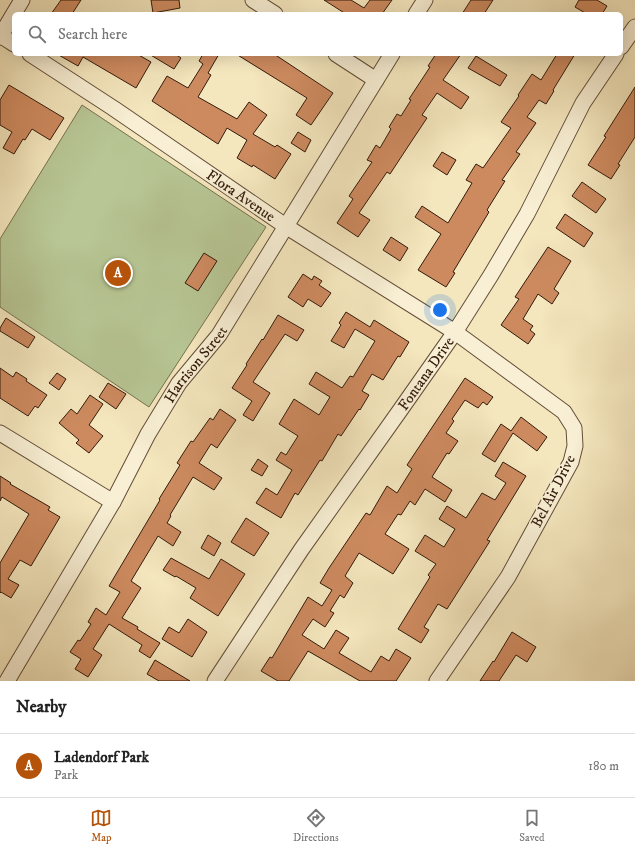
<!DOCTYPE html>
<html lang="en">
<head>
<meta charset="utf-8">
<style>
	:root { --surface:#fff; --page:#f6f6f6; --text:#222; --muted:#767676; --line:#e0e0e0; --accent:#b45309 }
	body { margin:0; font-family:"IM FELL DW Pica",serif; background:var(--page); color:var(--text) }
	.you { position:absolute; left:440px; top:310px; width:14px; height:14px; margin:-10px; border:3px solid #fff; border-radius:50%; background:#1a73e8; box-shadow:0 0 0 6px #1a73e833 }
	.badge { display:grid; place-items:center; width:26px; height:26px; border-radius:50%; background:var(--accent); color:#fff; font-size:13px; font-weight:700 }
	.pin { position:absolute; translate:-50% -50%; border:2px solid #fff; box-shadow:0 1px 4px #0006 }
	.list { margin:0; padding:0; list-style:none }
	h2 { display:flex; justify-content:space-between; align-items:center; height:52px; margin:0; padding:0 16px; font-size:17px }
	h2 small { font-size:13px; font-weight:400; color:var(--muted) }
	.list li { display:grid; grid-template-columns:26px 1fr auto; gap:12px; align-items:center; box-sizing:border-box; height:64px; padding:0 16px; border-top:1px solid var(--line) }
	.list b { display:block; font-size:15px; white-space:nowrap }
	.list p { margin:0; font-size:13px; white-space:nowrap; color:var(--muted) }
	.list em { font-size:13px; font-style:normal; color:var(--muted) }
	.icon { flex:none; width:22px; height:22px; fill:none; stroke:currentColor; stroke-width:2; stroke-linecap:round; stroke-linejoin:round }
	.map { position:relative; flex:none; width:635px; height:681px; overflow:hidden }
	.search { position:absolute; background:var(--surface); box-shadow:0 4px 16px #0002; left:12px; right:12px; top:12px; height:44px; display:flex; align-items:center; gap:10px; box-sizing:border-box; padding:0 14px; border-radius:6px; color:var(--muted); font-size:15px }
	.sheet { height:116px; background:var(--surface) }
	nav { display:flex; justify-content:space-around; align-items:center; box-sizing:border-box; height:56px; border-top:1px solid var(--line); background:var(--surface); font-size:11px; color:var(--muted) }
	nav a { display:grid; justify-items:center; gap:2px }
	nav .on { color:var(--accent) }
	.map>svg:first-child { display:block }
	.green { fill:#b7c694; stroke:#757050 }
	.building { fill:#cd8a5f; stroke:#331b0c }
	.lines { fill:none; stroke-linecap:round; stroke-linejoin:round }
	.street-casing { stroke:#634e38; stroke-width:17 }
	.street { stroke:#f8efd4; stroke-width:15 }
	.labels { text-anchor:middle; stroke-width:3.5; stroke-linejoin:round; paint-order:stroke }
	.street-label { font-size:15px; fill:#331b0c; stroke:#f8efd4 }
</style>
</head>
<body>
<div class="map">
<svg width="635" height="681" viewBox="0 0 635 681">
	<rect width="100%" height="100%" fill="#f4e6bd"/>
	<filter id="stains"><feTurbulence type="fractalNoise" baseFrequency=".005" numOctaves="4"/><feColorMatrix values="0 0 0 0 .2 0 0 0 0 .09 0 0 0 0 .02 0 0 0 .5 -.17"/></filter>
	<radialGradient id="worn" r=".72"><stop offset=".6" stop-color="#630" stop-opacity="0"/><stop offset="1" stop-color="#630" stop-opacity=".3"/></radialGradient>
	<!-- green -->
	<path class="green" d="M82 105 266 227 149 407 0 307V239Z"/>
	<!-- building -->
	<path class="building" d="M61 0H81L72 14H51Z
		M151 0H179L180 8 153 13Z
		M324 0H351L364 8 370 0H392L382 14H346Z
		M471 0H493L484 14H462Z
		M579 0H597L607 6 602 14H587L575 7Z
		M57 54H137L151 62 136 88 83 57 78 66Z
		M149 54H175L181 58 174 69Z
		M203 54H219L208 73 211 75 198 97 237 119 249 102 267 115 253 134 275 147 277 145 291 154 275 179 253 165 252 167 237 158 247 140 227 128 218 144 152 101 167 76 188 88 203 64 199 61Z
		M236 54H274L333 93 311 125 296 115 307 98Z
		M436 54H461L443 80 469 97 461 109 437 93 422 115 427 118 411 142 390 174 387 172 359 213 370 220 358 237 337 223 353 199 349 196 372 162 367 160 376 145 380 148 391 129 389 127 397 114 401 116 411 100 409 99 430 67 428 66Z
		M557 54H575L553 90 554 91 546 104 539 100 527 117 536 123 516 152 520 154 502 180 505 181 487 210 489 212 453 272 455 273 446 287 418 270 441 234 415 217 422 206 448 223 472 183 466 180 476 164 483 168 511 128 501 122 519 96 518 95 532 74 541 80Z
		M476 56 507 75 500 86 468 68Z
		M9 85 64 118 50 140 32 129 25 140 23 139 14 154 3 148 12 132 0 125V100Z
		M635 87V137L618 164 620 165 611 179 588 165 606 137 604 136Z
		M298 132 311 140 305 152 291 143Z
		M442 152 456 160 447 175 433 166Z
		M582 182 606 199 596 213 572 196Z
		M565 214 593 233 584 247 556 228Z
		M391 237 408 248 400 261 383 250Z
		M548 247 571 261 554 289 559 293 552 304 538 294 523 319 533 326 530 330 535 334 528 344 501 325 519 299 515 297Z
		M204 253 217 261 198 291 185 283Z
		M303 274 312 280 314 276 322 281 319 285 331 293 321 307 308 299 303 307 288 297Z
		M346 312 370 327 374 320 409 342 400 357 398 356 383 380 372 374 362 391 369 395 360 410 359 409 341 436 338 434 322 461 320 460 298 495 295 493 281 518 256 503 266 488 277 495 292 470 276 460 281 452 286 455 298 436 279 424 294 399 319 415 330 397 309 384 316 372 342 388 350 376 353 377 375 341 355 329 344 348 331 341 341 325 339 323Z
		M278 315 304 330 297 341 285 334 253 382 270 393 253 421 243 415 252 401 232 388 247 365 246 364 262 339 263 340Z
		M6 318 35 337 28 348 0 331V328Z
		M0 368 13 377 16 372 27 379 26 381 47 395 38 408 35 406 28 416 0 398Z
		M57 373 66 379 59 390 49 383Z
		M465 378 493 397 487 405 483 402 478 408 465 400 452 419 454 421 446 433 458 441 449 454 447 453 432 477 452 490 445 502 425 489 415 505 410 501 401 515 398 514 385 534 409 549 393 574 359 553 345 576 353 583 344 598 340 595 330 611 334 613 325 627 313 619 302 635 324 649 336 630 349 638 339 653 371 672 381 656 389 661 396 649 411 658 396 681H360L308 651 289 681H278L261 671 270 657 272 658 308 597 322 606 332 590 320 583 329 568 366 513 370 515 387 486 397 493 412 469 407 465Z
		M108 383 126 394 116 409 99 397Z
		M90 395 103 404 89 425 103 436 89 453 76 443 79 440 59 423 71 409 77 414Z
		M220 409 236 420 217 448 211 444 199 463 222 478 214 490 193 477 170 515 171 516 167 523 181 532 173 546 158 536 131 581 141 588 122 618 138 627 137 629 160 643 150 658 139 651 142 645 109 624 93 649 102 655 88 677 75 669 81 659 70 652 78 640 80 641 91 624 88 622 96 608 106 615 120 592 109 586 160 500 159 499 180 465 177 463 191 441 193 442 210 418 213 420Z
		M521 417 547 437 537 451 513 433 495 462 482 454 501 424 511 431Z
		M258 459 268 466 262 476 251 470Z
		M503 462 526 476 487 540 490 541 447 609 438 604 424 627 429 630 421 643 398 629 430 577 428 575 436 564 415 551 425 535 444 547 455 529 439 519 447 506 466 518 482 493 495 500 506 483 495 476Z
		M0 476 11 483 10 484 50 507 48 510 60 517 31 566 20 560 8 579 19 585 11 598 1 592 0 593V563L29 514 2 497 0 501Z
		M246 518 269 533 254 556 231 542Z
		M208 535 221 543 214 556 201 548Z
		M171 558 209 579 221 559 245 574 218 616 190 598 196 588 176 576 175 577 163 570Z
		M188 619 207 632 192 657 162 639 169 627 179 633Z
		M512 632 536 647 527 662 516 655 499 681H480L493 661 494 662Z
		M155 660 190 681H159L147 674Z"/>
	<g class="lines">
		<!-- street casing -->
		<g class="street-casing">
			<g id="street">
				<path d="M253 0 275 14"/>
				<path d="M416 14 425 0"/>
				<path d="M0 35 14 44"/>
				<path d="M0 37 22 0"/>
				<path d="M621 47 635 27"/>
				<path id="s1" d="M30 54 113 108 287 227 455 332 564 412 574 428 575 446 571 462 508 577 437 681"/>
				<path d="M336 54 376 80"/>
				<path d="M0 433 113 502"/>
				<path id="s2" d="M7 681 113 502 148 434 179 383 219 335 392 54"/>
				<path id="s3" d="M215 681 301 550 401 409 455 332 491 275 527 214 583 103 616 54"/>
			</g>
		</g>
		<!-- street -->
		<use href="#street" class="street"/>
	</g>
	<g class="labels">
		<!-- street labels -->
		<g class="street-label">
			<text dy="5" stroke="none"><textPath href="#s1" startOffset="254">Flora Avenue</textPath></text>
			<text dy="5" stroke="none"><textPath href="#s2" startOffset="369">Harrison Street</textPath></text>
			<text dy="5" stroke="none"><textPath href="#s3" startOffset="373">Fontana Drive</textPath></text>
			<text transform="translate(553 491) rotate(-63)" y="5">Bel Air Drive</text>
		</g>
	</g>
	<rect width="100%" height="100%" filter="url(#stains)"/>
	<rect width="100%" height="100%" fill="url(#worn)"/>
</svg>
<div class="you"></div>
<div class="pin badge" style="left:118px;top:273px">A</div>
<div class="search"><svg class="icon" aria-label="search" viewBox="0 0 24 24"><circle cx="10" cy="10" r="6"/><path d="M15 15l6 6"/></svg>Search here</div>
</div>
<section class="sheet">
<h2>Nearby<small></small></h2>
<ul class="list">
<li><span class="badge">A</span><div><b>Ladendorf Park</b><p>Park</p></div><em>180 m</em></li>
</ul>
</section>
<nav>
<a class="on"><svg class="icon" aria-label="map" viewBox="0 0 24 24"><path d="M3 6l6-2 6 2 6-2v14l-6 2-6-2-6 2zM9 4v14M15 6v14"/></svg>Map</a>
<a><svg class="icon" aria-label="directions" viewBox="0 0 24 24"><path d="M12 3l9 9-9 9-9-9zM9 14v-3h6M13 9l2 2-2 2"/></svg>Directions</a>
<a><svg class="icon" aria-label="saved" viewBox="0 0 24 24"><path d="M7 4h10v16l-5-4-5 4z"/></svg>Saved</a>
</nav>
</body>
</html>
